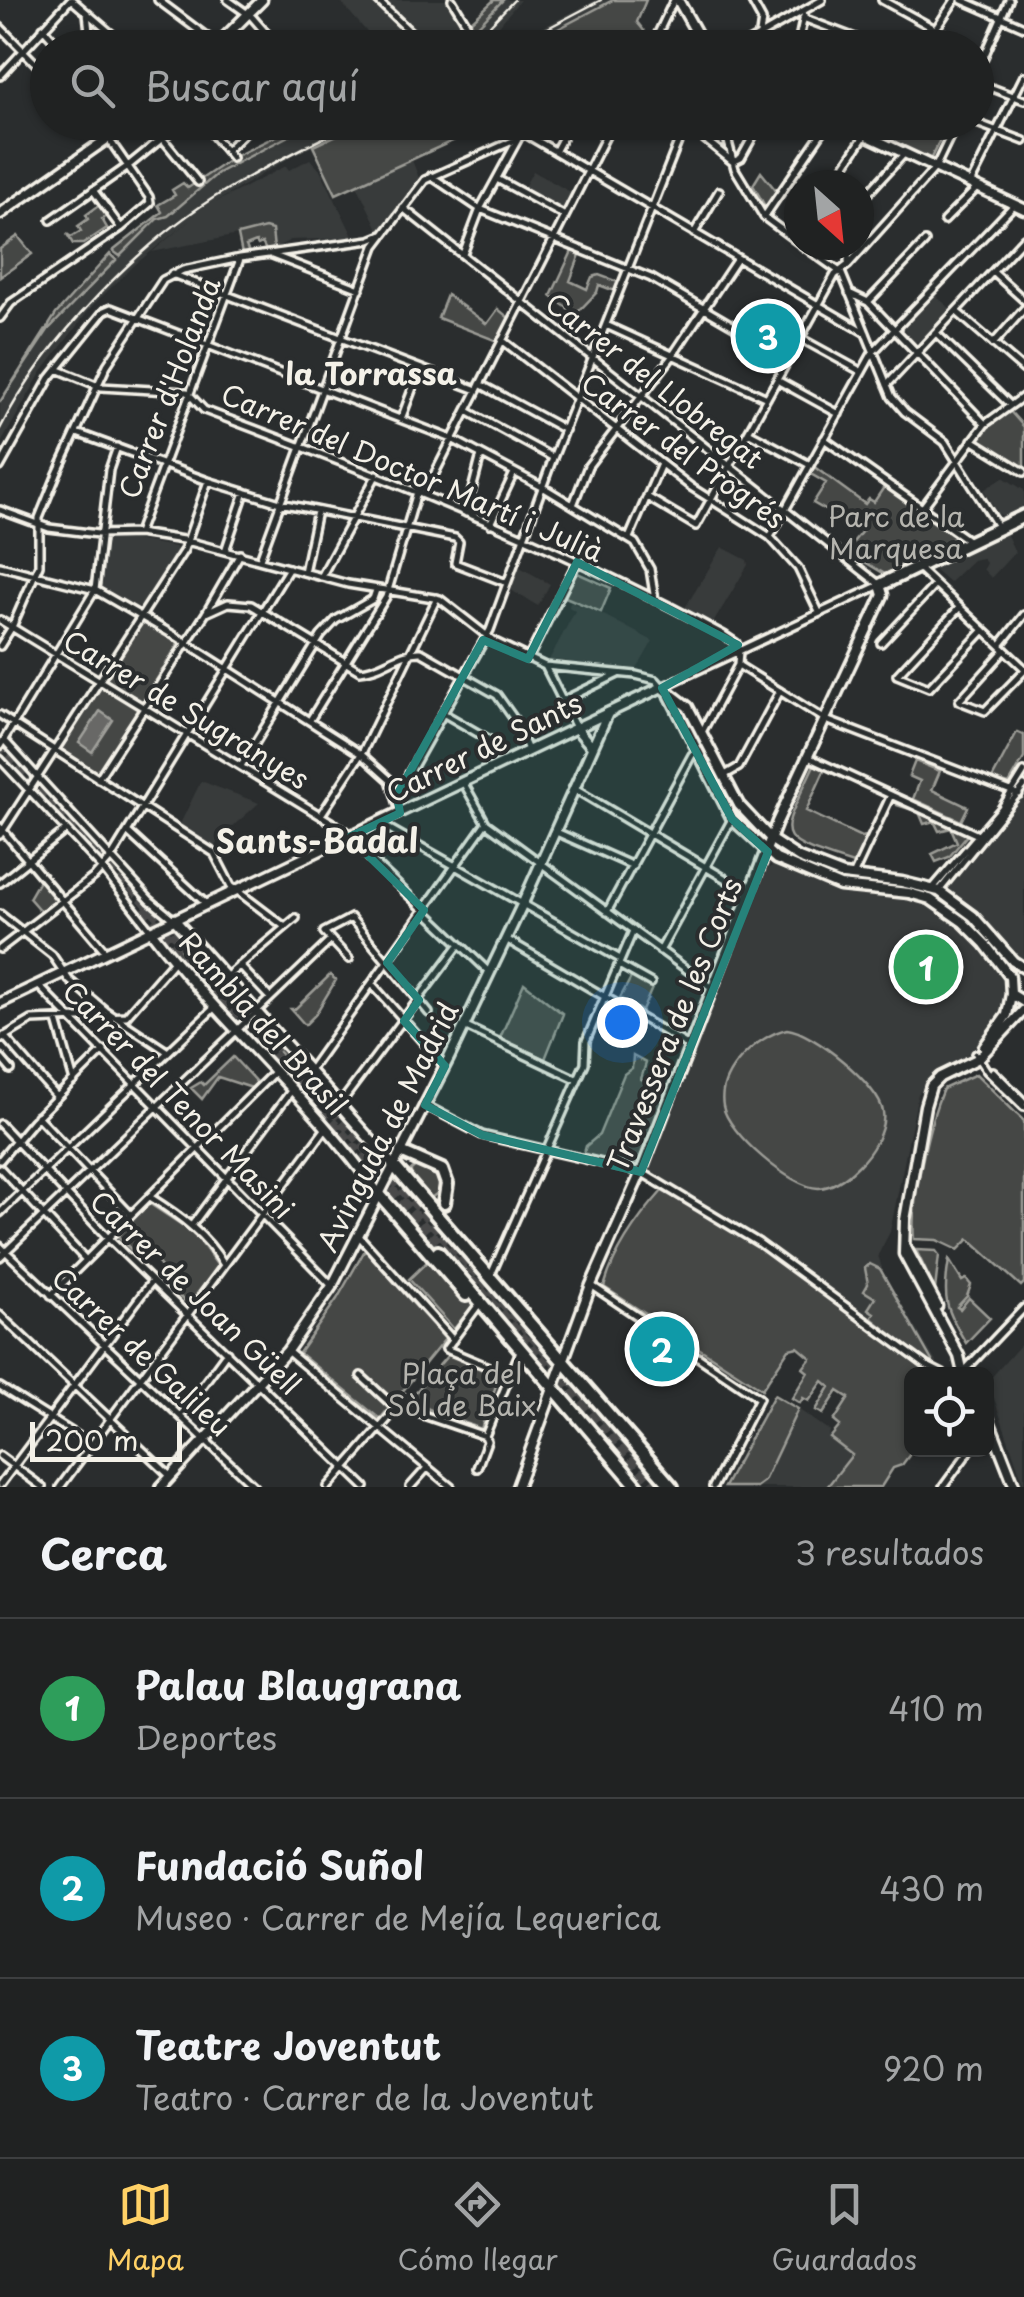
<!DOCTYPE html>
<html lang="es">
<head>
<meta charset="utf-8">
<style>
	:root { --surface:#202222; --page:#282a2a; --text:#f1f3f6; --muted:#a2a4a5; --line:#3d3f40; --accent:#ffd166 }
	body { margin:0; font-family:"Playpen Sans",sans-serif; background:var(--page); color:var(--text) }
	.controls { position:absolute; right:30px; bottom:30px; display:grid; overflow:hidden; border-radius:15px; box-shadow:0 2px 8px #0004 }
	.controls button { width:90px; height:90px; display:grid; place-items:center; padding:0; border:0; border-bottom:2px solid var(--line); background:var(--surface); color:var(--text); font:50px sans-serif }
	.compass { position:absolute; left:784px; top:170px; width:90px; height:90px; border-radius:50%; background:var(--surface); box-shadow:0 2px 8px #0004; rotate:153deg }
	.scale { position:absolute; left:30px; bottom:25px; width:152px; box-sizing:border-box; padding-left:10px; border:5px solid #f4f1e8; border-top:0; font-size:28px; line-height:35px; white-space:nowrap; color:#f4f1e8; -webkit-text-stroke:8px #2a2d2e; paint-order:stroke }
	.you { position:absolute; left:622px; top:1022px; width:35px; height:35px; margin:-25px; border:8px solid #fff; border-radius:50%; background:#1a73e8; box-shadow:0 0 0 15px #1a73e833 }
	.badge { display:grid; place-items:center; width:65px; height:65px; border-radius:50%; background:var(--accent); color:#fff; font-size:32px; font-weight:700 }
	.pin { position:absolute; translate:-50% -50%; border:5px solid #fff; box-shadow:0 2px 10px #0006 }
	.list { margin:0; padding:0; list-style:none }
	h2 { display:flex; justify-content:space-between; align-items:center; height:130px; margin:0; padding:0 40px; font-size:42px }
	h2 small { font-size:32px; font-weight:400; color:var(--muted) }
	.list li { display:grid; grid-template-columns:65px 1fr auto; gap:30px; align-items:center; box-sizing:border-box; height:180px; padding:0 40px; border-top:2px solid var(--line) }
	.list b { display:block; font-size:38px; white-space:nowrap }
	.list p { margin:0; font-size:32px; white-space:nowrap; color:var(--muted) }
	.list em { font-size:32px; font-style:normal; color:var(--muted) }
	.icon { flex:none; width:55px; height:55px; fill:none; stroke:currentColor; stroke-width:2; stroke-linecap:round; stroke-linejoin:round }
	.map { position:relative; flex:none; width:1024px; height:1487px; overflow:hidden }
	.search { position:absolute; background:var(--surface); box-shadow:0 2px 8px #0004; left:30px; right:30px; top:30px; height:110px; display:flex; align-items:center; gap:25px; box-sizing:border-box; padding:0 35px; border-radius:55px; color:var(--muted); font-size:38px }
	.sheet { height:670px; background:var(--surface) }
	nav { display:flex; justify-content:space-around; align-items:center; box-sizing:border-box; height:140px; border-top:2px solid var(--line); background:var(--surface); font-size:28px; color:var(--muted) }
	nav a { display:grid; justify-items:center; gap:5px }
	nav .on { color:var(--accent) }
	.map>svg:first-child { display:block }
	.built { fill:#373a3a }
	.green { fill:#444645; stroke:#9c9c96; stroke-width:2.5 }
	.water { fill:#676866; stroke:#9f9f9a; stroke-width:2.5 }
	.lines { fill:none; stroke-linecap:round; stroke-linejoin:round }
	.primary-tunnel { stroke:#484a4a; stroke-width:10; stroke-dasharray:10 5; stroke-linecap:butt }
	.minor-casing { stroke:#f4f1e8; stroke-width:12 }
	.tertiary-casing { stroke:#f4f1e8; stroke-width:15 }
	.secondary-casing { stroke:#f4f1e8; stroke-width:15 }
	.primary-casing { stroke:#f4f1e8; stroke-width:18 }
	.minor { stroke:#2a2d2e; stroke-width:5 }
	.tertiary { stroke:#2a2d2e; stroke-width:8 }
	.secondary { stroke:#2a2d2e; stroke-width:8 }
	.primary { stroke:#2a2d2e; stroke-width:10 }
	.rail { stroke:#f4f1e8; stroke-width:2.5 }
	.marked { fill:#26827a; fill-opacity:0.2; stroke:#26827a; stroke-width:8; stroke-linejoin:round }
	.labels { text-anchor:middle; stroke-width:8; stroke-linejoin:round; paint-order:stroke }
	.street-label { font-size:28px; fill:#f4f1e8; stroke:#2a2d2e }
	.park-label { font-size:28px; fill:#b6b5af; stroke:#2a2d2e }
	.neighbourhood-label { font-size:30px; font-weight:bold; fill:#f4f1e8; stroke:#2a2d2e }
	.quarter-label { font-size:32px; font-weight:bold; fill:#f4f1e8; stroke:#2a2d2e }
</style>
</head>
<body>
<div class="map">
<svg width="1024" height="1487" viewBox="0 0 1024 1487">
	<rect width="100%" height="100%" fill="#2a2d2e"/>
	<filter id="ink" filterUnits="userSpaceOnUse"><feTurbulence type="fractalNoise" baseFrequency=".01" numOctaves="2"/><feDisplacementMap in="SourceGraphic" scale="20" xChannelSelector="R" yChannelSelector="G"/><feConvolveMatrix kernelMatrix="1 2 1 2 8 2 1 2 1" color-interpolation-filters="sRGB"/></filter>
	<g filter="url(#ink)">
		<!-- built -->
		<path class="built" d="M339 0H448L463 27 462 33 442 47H380Z
			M503 0H520L493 33 476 47 455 48Z
			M596 0H613L524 47 502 48Z
			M313 123H363L294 155 216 202 286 166 289 170 310 159 321 171 354 238 291 240 277 247H274L272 233 238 235 152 252 190 220 137 263 93 305 41 373 0 445V402L3 396 48 330 125 244 167 207 218 173Z
			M412 160 419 178 379 231 357 185Z
			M533 171 572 193 563 209 523 189Z
			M933 293 953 311 921 345 917 341 914 344 904 335 907 332 902 328Z
			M1003 477 1024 490V507L1004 516 998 514 984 490Z
			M1006 533 1015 552 991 578 983 569 986 563 982 558 973 560 949 583 932 568Z
			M130 539 176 547 177 551 142 606 136 607 99 585 105 540Z
			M722 547 747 560 748 565 712 625 683 611Z
			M518 566 550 584 538 606 509 589Z
			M570 602 598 612 653 641 637 669 549 660 575 611 569 607Z
			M201 781 259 803 221 837 213 849 179 826Z
			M1024 791V964L1016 960 983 919 946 889 1014 808Z
			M777 864 843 890 913 899 930 905 969 933 998 968 1005 982 1003 1015 982 1046 938 1072 918 1094 890 1232 878 1255 884 1274 942 1372 929 1365 852 1303 770 1247 649 1178 652 1162 766 869Z
			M1024 1341V1485L988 1381Z
			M798 1409 830 1431 829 1437 852 1454 827 1487H756L777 1455Z"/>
		<!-- green -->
		<path class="green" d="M494 0H503L460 44 455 47 442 48Z
			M613 0H646L637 22 645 32 616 47H524Z
			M302 123H313L218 173 168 216 157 219 120 256 113 251 162 212 158 205 175 195 172 190 183 183 188 188 234 157Z
			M363 123V122L477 123 468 127 470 133 336 194 313 146Z
			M870 123H948L929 162 865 131Z
			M761 172 778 193 771 206H765L753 185Z
			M101 204 108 214 102 219 107 228 83 244H73L67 234 71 237 81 231 78 226 88 219 86 215Z
			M265 228 272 230 274 249 266 250 262 243 258 245 256 242 246 246 249 253 242 254 238 235Z
			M18 236 32 254 0 277V249Z
			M573 249 581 252 570 281 587 289 592 277 599 275 618 282 615 291 599 285 597 292 576 314 551 296Z
			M110 254 116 260 114 262 48 330 0 402 56 314Z
			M447 295 487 324 498 309 509 318 497 341 438 318Z
			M1008 409 1024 427V468L978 440 988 426Z
			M813 466 865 504 869 499 874 502 884 487 890 488 958 536 885 574 846 551 862 531 813 503 826 483 809 473Z
			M575 572 611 588 601 612 563 596Z
			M144 619 180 641 143 702 106 679Z
			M102 685 139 708 97 774 60 750Z
			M1017 732 1024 735V758L1009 784 992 779Z
			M915 761 940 771 932 790 968 807 961 821 913 799 920 781 909 776Z
			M814 765 825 769 806 811 861 837 867 836 853 864C768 837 780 840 814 765Z
			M897 801 968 834 949 857 936 862 932 854 957 842 951 828 939 831 934 821 924 824 919 812 897 805Z
			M40 879 58 900 42 913 29 898Z
			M163 942 179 948 205 978 200 985Z
			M633 974 653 986 642 1011 620 998Z
			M330 975 336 980 315 1015 305 1025 291 1009H295Z
			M524 983 563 1014 545 1059 500 1038Z
			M258 1019 300 1065 295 1070 253 1023Z
			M787 1029C812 1031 880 1086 883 1112 886 1130 871 1154 858 1166 848 1176 833 1187 819 1188 792 1189 727 1132 723 1106 717 1072 757 1036 787 1029Z
			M633 1056 646 1063 641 1079 668 1090 639 1161 629 1167 583 1156 586 1146 599 1135 624 1074 632 1068Z
			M233 1057 257 1083 252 1088 218 1077 202 1099 191 1088 201 1082 204 1085Z
			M976 1074 1024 1121V1283L1021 1286 969 1239 958 1250 937 1240 914 1239C910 1205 929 1121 943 1089Z
			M417 1165 438 1172 444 1183 440 1191 431 1198 411 1175V1170Z
			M662 1191 738 1232 788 1265 929 1374H912L913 1450 902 1465 893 1468 881 1487H827L852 1455 830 1438 840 1426 834 1421 849 1398 838 1391 823 1414 816 1410 830 1387 823 1381 809 1401 803 1398 800 1403 792 1398 808 1372 803 1368 811 1358 798 1347 789 1349 762 1389 604 1287C614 1251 637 1219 662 1191Z
			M150 1204 194 1233 218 1266 194 1299 184 1301 160 1277 163 1270 156 1260 143 1255 140 1258 118 1237 132 1219Z
			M365 1250 445 1339 380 1419 299 1353 337 1299Z
			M916 1250 936 1251 939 1255 935 1290Z
			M430 1259 473 1305 454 1329 409 1279Z
			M949 1260 962 1281 966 1279 971 1285 967 1296 957 1307 960 1309 969 1298 990 1318 966 1343C946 1310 942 1300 949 1260Z
			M870 1264 880 1269 932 1361 930 1364 871 1318 874 1313 868 1309 875 1298 864 1291 868 1284 865 1268Z
			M449 1354 500 1374 481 1429 408 1401Z
			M774 1395 798 1409 764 1481 756 1487H724Z"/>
		<!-- water -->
		<path class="water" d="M100 711 113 720 92 752 79 743Z"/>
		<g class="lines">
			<!-- primary-tunnel -->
			<path class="primary-tunnel" d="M0 743C222 982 436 1229 653 1472
				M143 908 654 1487"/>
			<!-- minor casing -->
			<g class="minor-casing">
				<path id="minor" d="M72 0 128 48
					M158 0 222 48
					M228 0 252 17 279 48
					M377 0 427 48
					M452 0 466 23
					M751 0 762 20 760 34
					M882 0 970 48
					M962 0 1024 27
					M803 18 882 48
					M0 27 48 76
					M43 28 61 48
					M84 48 90 41 87 13
					M651 48 674 0
					M738 48 822 0
					M797 48 804 16
					M923 48 955 0
					M976 75 1009 0
					M0 76 70 0
					M976 82 1024 100
					M202 122 232 158
					M723 122 735 169 764 217 799 243
					M974 122 1024 141
					M686 124 733 162 741 158 761 122
					M867 136 875 122
					M163 139 198 182
					M556 150 571 122
					M226 151 255 122
					M431 176 480 209 651 278 789 358
					M497 179 565 216
					M970 184 1024 76
					M832 185 865 135
					M93 190 121 228
					M859 203 904 154
					M764 217 829 122
					M51 220 128 166 182 122
					M944 221 978 187
					M694 233 719 191
					M802 245 840 272
					M463 254 480 209 522 132 866 333
					M272 255 360 289
					M848 262 849 245
					M841 272 892 397 905 412 945 442 999 528
					M993 272 1024 300
					M172 274 477 390
					M849 293 868 302 985 424
					M868 302 925 242
					M957 312 1024 370
					M0 318 11 303 121 228 150 203 149 197 109 139 93 122
					M606 325 767 398
					M937 334 1009 404
					M800 338 862 372
					M502 340 691 487 770 537 798 568 819 612
					M993 344 1024 309
					M57 369 101 387 187 392 204 410C381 476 558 545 724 635L736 643 739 651
					M777 380 839 414
					M480 384 565 430
					M887 385 1024 238
					M467 411 552 457
					M401 419 420 369
					M748 432 810 465
					M77 433 208 481 280 503 455 538 459 542 455 563 507 583
					M824 439 969 541
					M972 440 1024 472
					M0 467 50 378 104 311 111 308 452 439 546 489 635 543 650 569 655 600
					M647 497 696 526 835 275 848 265 935 168 957 122
					M573 505 588 466 671 358 737 259
					M923 507 985 424 1024 396
					M0 510 49 528 98 534 138 533 183 540 348 584 440 599 495 642 545 666 636 675 656 680 662 687 880 585 403 208
					M466 513 481 455
					M490 524 514 473
					M138 533 240 259
					M770 537 873 352 1014 205
					M629 538 661 464
					M225 551 245 492
					M260 559 375 246 425 180 517 139
					M0 566 95 590 177 637 361 754 390 780 400 811
					M917 567 1024 668
					M304 572 317 511
					M321 577 377 474
					M959 608 897 675 929 688 984 630
					M206 613 228 603 251 605 360 671C382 670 399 651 421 652L497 695 514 719 528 750
					M0 620 346 831 352 841 490 973
					M881 643 935 585
					M1001 644 1024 615
					M0 646 12 627 39 565V518L57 474 107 365 163 280 183 270 240 258 370 240 382 235
					M1005 650 959 701 985 711 1024 671
					M528 659 577 562
					M738 665 826 720 1019 794
					M545 666 576 728
					M562 701 618 674
					M443 713 488 739
					M0 715 214 853 231 886 285 927
					M310 720 386 597 417 492 431 481 613 122
					M702 732 738 665 739 651
					M4 740 150 900 173 919
					M0 746 95 590 109 470 117 447
					M808 757 978 835
					M0 759 103 869 151 931
					M241 766 321 636 336 620 373 599 376 590
					M725 775 739 767 780 691
					M98 779 206 613 240 554
					M463 782 486 823 712 988
					M573 788 751 894
					M397 795 490 630 553 458 686 122
					M321 815 363 751 437 598
					M379 823 620 959
					M0 827 105 951
					M554 831 633 866
					M129 833 206 904
					M0 835 184 550 208 481
					M853 876 891 795
					M0 883 66 830
					M933 888 1001 809 1024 772
					M939 891 1024 786
					M607 912 692 755 698 750
					M0 914 52 955 69 980 106 1011 168 1052
					M506 939 689 1046
					M0 949 95 876 111 858 289 568
					M660 951 732 819
					M349 959 324 932 351 918 429 1013
					M239 965 270 998
					M619 965 651 983
					M226 977 296 918
					M372 984 445 1067
					M38 985 332 1286
					M57 1021 74 1081
					M464 1026 576 1079
					M4 1036 57 1097
					M0 1039 32 1020 126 1016 173 962
					M976 1054 987 1071 1024 1107
					M0 1057 11 1070
					M310 1070 485 824
					M993 1071 1024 1102
					M340 1104 459 945
					M425 1105 482 1135 641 1172 759 1243 927 1366 943 1374
					M37 1116 131 1215
					M0 1124 111 1241 365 1487
					M0 1160 33 1121 104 1050
					M0 1168 86 1260
					M150 1197C180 1216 206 1234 224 1265
					M0 1213 214 1008
					M192 1225 291 1091
					M359 1236 453 1340
					M0 1246 255 1487
					M0 1257 331 940
					M490 1277 585 1063 586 1041 633 931
					M591 1285 759 1398 713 1487
					M51 1295 275 1071
					M477 1307 446 1349 510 1376
					M0 1315 170 1476
					M287 1351 451 1487
					M967 1368 1024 1308
					M361 1376 391 1404 485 1436
					M0 1387 91 1444
					M180 1416 227 1352
					M0 1456 42 1487
					M477 1468 487 1441 485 1436 520 1351
					M0 1485 152 1281
					M60 1487 326 1128
					M328 1487 406 1398
					M410 1487 427 1468
					M943 1487 970 1450"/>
			</g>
			<!-- tertiary casing -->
			<g class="tertiary-casing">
				<path id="tertiary" d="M678 0 705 48
					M214 48 262 0
					M838 122 1024 209
					M0 214 131 122
					M670 696 732 819 776 859 840 886 909 893 930 899 963 922 985 944 1010 977
					M174 919 393 1165
					M151 931C221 1023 311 1099 379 1194
					M1011 994 1024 1002
					M0 1003 662 687 688 707 739 805 773 841 799 858 843 875 902 882 939 891 973 916 1013 961 1024 968
					M984 1047 1007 1015 1011 994 1010 977
					M906 1248 937 1306
					M962 1369 959 1356 904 1254 905 1220 925 1106 931 1086 940 1077 979 1058 1024 1010
					M986 1413 1015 1487"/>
			</g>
			<!-- secondary casing -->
			<g class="secondary-casing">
				<path id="secondary" d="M576 728 592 747
					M161 1487 287 1351 332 1286 449 1058 523 903 608 713
					M517 1487 591 1285 641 1172 777 822 883 595 880 585"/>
			</g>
			<!-- primary casing -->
			<g class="primary-casing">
				<path id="primary" d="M880 585 1024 516
					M401 1152 442 1170 447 1184 444 1203
					M393 1165 672 1487
					M379 1194 466 1295
					M438 1252 638 1487"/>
			</g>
			<!-- minor -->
			<use href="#minor" class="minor"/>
			<!-- tertiary -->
			<use href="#tertiary" class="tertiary"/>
			<!-- secondary -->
			<use href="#secondary" class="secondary"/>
			<!-- primary -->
			<use href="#primary" class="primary"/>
			<!-- rail -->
			<path class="rail" d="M468 48 514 0
				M510 48 601 0
				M0 429C44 341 141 241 226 190 268 165 312 143 356 122"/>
		</g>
	</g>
	<!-- marked area -->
	<path class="marked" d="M577 562 738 645 662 688 732 819 768 852 641 1172 482 1135 425 1105 445 1066 404 1021 419 1000 387 963 424 910 349 837 400 813 397 795 483 640 528 659Z"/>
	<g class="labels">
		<!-- street labels -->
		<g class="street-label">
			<text transform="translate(654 381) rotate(38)" y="10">Carrer del Llobregat</text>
			<text transform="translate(170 388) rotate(-69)" y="10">Carrer d'Holanda</text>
			<text transform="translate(683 451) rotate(36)" y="10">Carrer del Progrés</text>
			<text transform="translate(412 473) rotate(23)" y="10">Carrer del Doctor Martí i Julià</text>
			<text transform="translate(186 710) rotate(31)" y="10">Carrer de Sugranyes</text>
			<text transform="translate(484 748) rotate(-26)" y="10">Carrer de Sants</text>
			<text transform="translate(263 1024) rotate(48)" y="10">Rambla del Brasil</text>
			<text transform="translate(675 1025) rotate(-68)" y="10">Travessera de les Corts</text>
			<text transform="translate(178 1100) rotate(46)" y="10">Carrer del Tenor Masini</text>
			<text transform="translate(388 1127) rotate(-63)" y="10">Avinguda de Madrid</text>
			<text transform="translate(195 1293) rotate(44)" y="10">Carrer de Joan Güell</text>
			<text transform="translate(141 1352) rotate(43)" y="10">Carrer de Galileu</text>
		</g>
		<!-- park labels -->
		<g class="park-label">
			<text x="896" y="527">Parc de la<tspan x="896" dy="32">Marquesa</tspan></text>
			<text x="462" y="1384">Plaça del<tspan x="462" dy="32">Sòl de Baix</tspan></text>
		</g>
		<!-- neighbourhood labels -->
		<g class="neighbourhood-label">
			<text x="371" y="385">la Torrassa</text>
		</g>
		<!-- quarter labels -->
		<g class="quarter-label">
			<text x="317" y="853">Sants-Badal</text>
		</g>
	</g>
</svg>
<div class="controls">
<button><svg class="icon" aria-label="locate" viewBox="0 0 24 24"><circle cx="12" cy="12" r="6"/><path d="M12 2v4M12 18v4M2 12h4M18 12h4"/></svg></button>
</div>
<svg class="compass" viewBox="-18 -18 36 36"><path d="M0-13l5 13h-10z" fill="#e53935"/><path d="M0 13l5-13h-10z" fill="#a2a4a5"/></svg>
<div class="scale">200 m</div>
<div class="you"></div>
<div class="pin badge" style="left:926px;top:967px;background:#2e9e5b">1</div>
<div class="pin badge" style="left:662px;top:1349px;background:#0f9aa8">2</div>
<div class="pin badge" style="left:768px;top:336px;background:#0f9aa8">3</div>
<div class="search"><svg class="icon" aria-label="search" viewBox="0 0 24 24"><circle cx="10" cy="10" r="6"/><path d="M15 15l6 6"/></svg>Buscar aquí</div>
</div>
<section class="sheet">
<h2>Cerca<small>3 resultados</small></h2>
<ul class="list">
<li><span class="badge" style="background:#2e9e5b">1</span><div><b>Palau Blaugrana</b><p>Deportes</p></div><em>410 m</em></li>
<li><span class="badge" style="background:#0f9aa8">2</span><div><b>Fundació Suñol</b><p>Museo · Carrer de Mejía Lequerica</p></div><em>430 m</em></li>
<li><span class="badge" style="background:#0f9aa8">3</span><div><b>Teatre Joventut</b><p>Teatro · Carrer de la Joventut</p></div><em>920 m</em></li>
</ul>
</section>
<nav>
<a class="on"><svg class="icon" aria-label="map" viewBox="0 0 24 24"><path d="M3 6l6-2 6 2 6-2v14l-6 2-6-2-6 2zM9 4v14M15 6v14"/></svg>Mapa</a>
<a><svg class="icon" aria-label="directions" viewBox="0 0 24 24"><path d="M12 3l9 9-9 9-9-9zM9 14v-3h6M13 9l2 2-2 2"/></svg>Cómo llegar</a>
<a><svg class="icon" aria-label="saved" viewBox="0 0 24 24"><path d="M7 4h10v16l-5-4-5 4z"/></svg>Guardados</a>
</nav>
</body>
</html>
